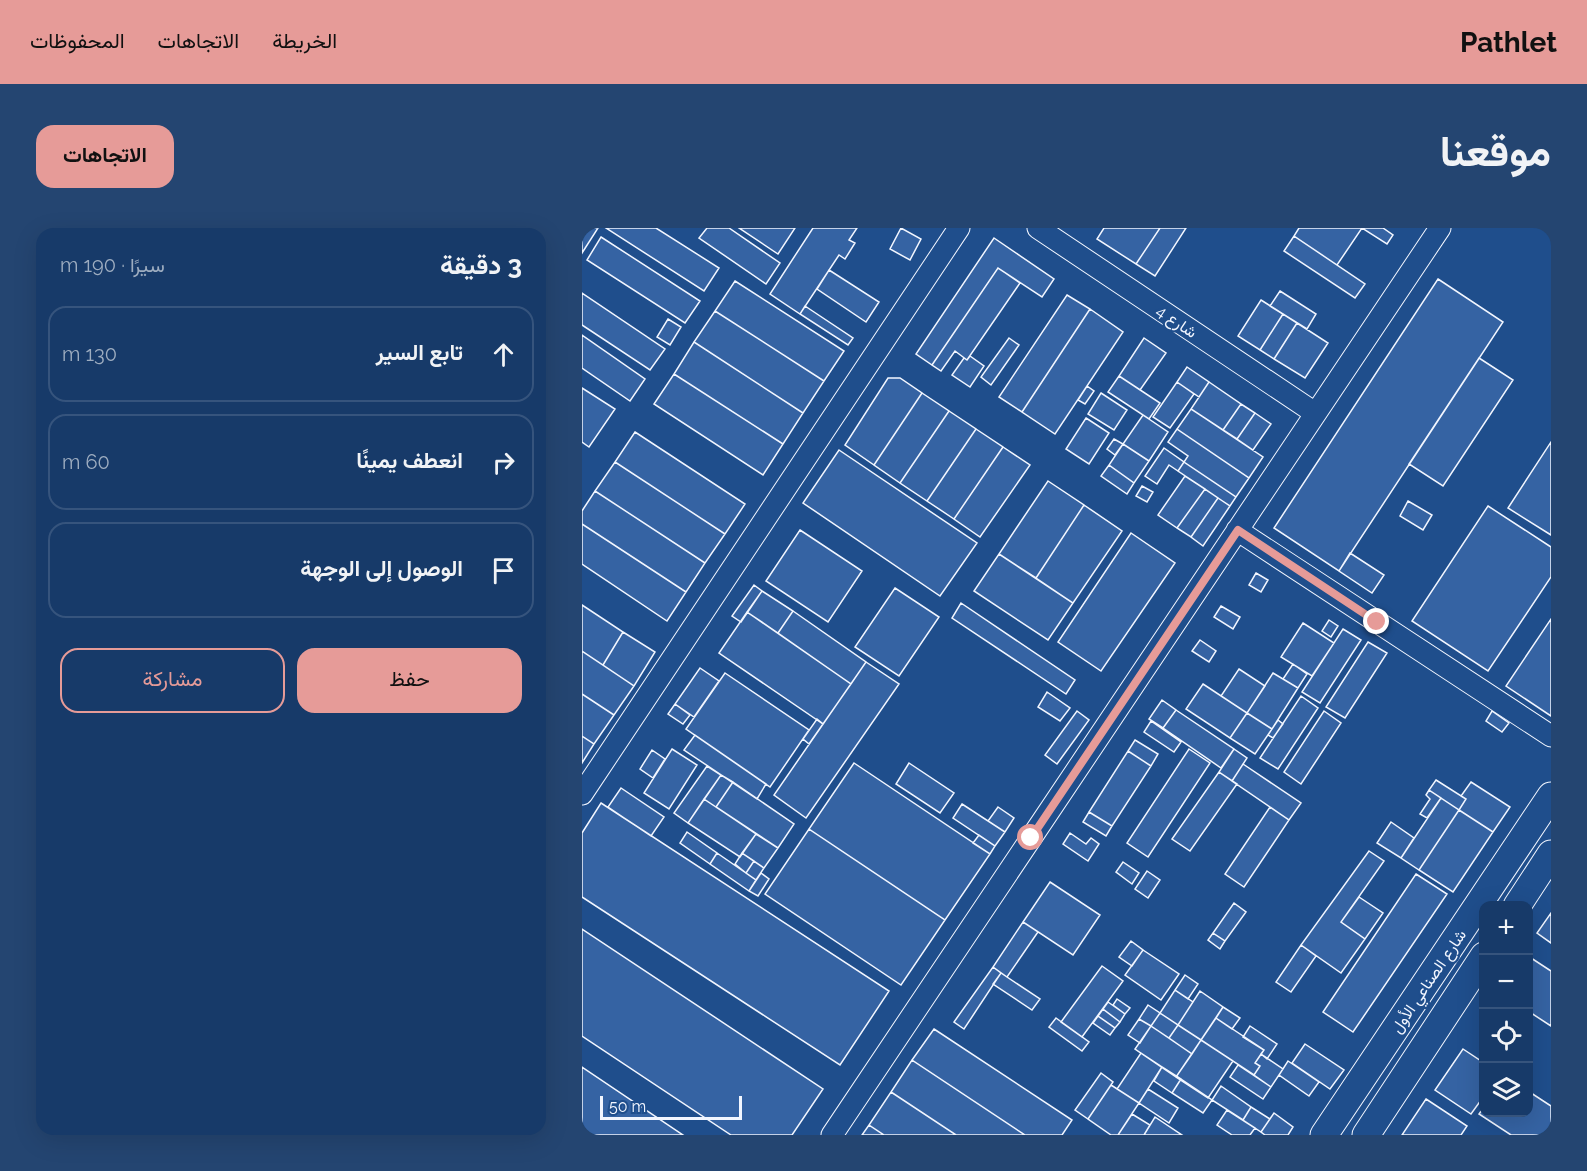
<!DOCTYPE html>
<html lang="ar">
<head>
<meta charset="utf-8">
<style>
	:root { --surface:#173a69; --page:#244571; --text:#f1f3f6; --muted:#9eadc0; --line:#36547d; --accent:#e69b98 }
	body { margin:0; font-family:Raleway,Vazirmatn,sans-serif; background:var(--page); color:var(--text); direction:rtl }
	.controls { position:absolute; right:18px; bottom:18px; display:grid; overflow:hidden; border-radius:12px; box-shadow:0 6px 24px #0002 }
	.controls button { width:54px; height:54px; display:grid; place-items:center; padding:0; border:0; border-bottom:2px solid var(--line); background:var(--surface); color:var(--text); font:30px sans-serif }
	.scale { position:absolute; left:18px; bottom:15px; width:142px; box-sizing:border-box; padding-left:6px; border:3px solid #f2f6ff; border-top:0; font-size:16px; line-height:21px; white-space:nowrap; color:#f2f6ff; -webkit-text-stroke:4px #1f4e8c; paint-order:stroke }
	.stop { position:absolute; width:18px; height:18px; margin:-14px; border:4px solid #e69b98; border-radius:50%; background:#fff }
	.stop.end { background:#e69b98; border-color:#fff; box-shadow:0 2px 6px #0008 }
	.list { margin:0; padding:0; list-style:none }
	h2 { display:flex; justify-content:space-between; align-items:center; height:78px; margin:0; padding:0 24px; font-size:26px }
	h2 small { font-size:20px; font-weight:400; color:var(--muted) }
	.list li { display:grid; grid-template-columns:39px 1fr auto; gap:18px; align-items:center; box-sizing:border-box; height:96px; margin:0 12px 12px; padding:0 12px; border:2px solid var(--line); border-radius:18px }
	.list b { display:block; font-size:22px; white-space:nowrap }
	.list em { font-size:20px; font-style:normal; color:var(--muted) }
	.actions { display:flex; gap:12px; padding:18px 24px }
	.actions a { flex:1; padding:14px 0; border:2px solid var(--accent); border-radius:18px; text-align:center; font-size:21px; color:var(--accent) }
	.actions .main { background:var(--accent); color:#111 }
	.icon { flex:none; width:33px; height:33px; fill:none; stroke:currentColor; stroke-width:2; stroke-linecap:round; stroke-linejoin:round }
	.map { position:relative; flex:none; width:969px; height:907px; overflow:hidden; direction:ltr; border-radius:18px }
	header { display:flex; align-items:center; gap:36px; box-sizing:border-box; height:84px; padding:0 30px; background:var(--accent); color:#111 }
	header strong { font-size:28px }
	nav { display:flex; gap:33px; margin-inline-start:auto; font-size:21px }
	.intro { display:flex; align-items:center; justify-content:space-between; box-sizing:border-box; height:144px; padding:0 36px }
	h1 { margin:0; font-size:42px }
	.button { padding:15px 27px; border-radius:18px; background:var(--accent); color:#111; font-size:21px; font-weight:700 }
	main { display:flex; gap:36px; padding:0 36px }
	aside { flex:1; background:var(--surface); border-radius:18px; box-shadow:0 6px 24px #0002 }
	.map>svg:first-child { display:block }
	.building { fill:#3563a3; stroke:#f2f6ff; stroke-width:1.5 }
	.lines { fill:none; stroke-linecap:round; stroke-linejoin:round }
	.minor-casing { stroke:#f2f6ff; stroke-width:23 }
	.major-casing { stroke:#f2f6ff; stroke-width:29 }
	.minor { stroke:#1f4e8c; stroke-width:21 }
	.major { stroke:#1f4e8c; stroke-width:27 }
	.route { stroke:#e69b98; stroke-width:8 }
	.labels { text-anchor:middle; stroke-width:4.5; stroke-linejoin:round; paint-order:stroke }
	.street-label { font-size:16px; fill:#f2f6ff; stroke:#1f4e8c }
</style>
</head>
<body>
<header>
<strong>Pathlet</strong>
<nav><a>الخريطة</a><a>الاتجاهات</a><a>المحفوظات</a></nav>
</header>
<div class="intro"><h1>موقعنا</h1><a class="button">الاتجاهات</a></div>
<main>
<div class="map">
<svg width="969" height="907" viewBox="0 0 969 907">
	<rect width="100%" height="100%" fill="#1f4e8c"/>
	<!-- building -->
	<path class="building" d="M2 0H16L0 25V3Z
		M24 0H74L137 40 122 63Z
		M125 0H147L198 35 184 56 117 10Z
		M157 0H213L196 26Z
		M231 0H275L267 12 273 15 263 31 257 27 218 86 188 66Z
		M319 0 339 11 328 32 308 21Z
		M522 0H578L554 36 515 11Z
		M578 0H604L573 48 554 36Z
		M717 0H780L755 37 712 8Z
		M780 0H801L811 7 805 16Z
		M712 8 783 56 773 70 702 23Z
		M19 9 118 73 103 95 5 32Z
		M412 10 472 51 460 69 416 40 350 137 334 126Z
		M416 40 438 55 385 132 373 123 359 143 350 137Z
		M247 42 297 74 284 94 235 61Z
		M856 51 921 94 757 343 692 300Z
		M153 53 262 123 242 153 133 83Z
		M698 63 734 86 725 101 688 78Z
		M0 65 83 121 68 142 0 97Z
		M485 67 508 81 440 184 417 169Z
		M679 72 701 86 678 122 656 108Z
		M223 78 271 110 266 117 218 86Z
		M508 81 541 104 473 206 440 184Z
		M133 83 242 153 221 185 112 114Z
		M701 86 715 95 692 131 678 122Z
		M86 91 99 99 88 117 75 109Z
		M715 95 746 115 723 150 692 131Z
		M0 107 63 151 48 173 0 140Z
		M427 110 437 117 409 157 399 149Z
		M562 110 584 125 558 162 537 148Z
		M112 114 221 185 201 216 92 146Z
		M388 128 402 138 388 159 370 147 382 130 385 132Z
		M897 130 931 152 861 258 827 236Z
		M605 139 627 154 617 169 595 154Z
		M92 146 201 216 181 247 72 176Z
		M537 148 578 175 567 191 526 164Z
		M306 150H318L340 165 292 237 263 217Z
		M595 154 612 166 588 200 571 189Z
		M627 154 659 176 641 202 609 181Z
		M505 158 512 163 503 176 496 172Z
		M0 160 33 181 7 219 0 214Z
		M340 165 367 183 318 255 292 237Z
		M519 165 545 182 532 202 506 186Z
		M659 176 673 185 655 211 641 202Z
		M609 181 681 229 667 250 595 201Z
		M367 183 394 201 345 273 318 255Z
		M673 185 689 196 671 222 655 211Z
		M561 187 586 204 567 233 541 216Z
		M504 190 527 205 507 236 484 221Z
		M394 201 421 219 372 291 345 273Z
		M595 201 667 250 654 269 602 234 606 228 586 214Z
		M53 204 163 276 143 306 33 234Z
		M532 211 541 216 533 227 525 221Z
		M969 214V307L926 280Z
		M541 216 567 233 552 255 527 237Z
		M421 219 448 237 398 309 372 291Z
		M582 220 602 234 596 243 587 237 575 256 563 248Z
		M257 222 395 315 358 368 221 275Z
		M33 234 143 306 123 335 13 263Z
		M602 234 654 269 648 278 596 243Z
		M527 237 552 255 545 266 519 248Z
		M603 248 623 261 595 300 576 287Z
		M466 253 502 277 454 350 417 326Z
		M560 258 571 264 565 274 554 268Z
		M623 261 636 270 609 309 595 300Z
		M13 263 123 335 104 364 0 296V283Z
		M636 270 648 278 621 318 609 309Z
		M826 273 850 287 841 302 818 288Z
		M502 277 540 303 491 375 454 350Z
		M906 278 969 319V349L906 443 830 393Z
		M0 296 104 364 85 393 0 336Z
		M218 302 280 343 246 394 184 353Z
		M549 305 593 335 519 443 476 414Z
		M768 325 802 347 790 365 757 343Z
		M417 326 491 375 466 412 392 363Z
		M674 345 686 352 679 364 667 357Z
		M172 357 180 363 159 394 150 388Z
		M313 360 357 389 317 448 273 419Z
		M180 363 211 383 196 405 165 384Z
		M379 375 493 452 484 466 370 390Z
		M0 377 41 404 21 437 0 423Z
		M639 378 658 389 651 401 632 389Z
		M211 383 284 434 269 456 196 405Z
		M165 384 269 456 241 496 137 425Z
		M969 391V488L924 458Z
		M747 392 756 398 749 409 740 403Z
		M721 395 752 415 730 448 699 429Z
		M761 401 779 412 738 475 720 464Z
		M41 404 73 424 52 458 21 437Z
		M618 412 634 423 627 434 610 423Z
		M786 414 805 425 763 490 744 479Z
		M0 423 52 458 32 487 0 466Z
		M284 434 317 456 224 590 192 567Z
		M711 436 725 446 716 460 701 451Z
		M118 440 137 453 112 489 93 476Z
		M657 441 683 458 665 485 639 468Z
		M143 445 227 502 188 559 104 501Z
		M691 445 716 460 690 501 665 485Z
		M621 456 665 485 648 510 604 481Z
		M465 464 488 480 478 493 456 479Z
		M0 466 32 487 12 516 0 508Z
		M719 468 736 480 696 541 678 530Z
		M580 472 594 482 581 500 567 491Z
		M93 476 108 487 101 496 86 486Z
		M594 482 652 521 639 540 581 500Z
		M495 483 507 492 475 536 463 527Z
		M742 483 759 495 719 556 702 544Z
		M910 483 927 495 920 504 904 493Z
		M665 485 690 501 673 526 648 510Z
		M235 491 241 496 227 516 221 511Z
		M696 492 701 496 691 510 686 507Z
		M569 493 599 514 592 524 562 504Z
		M113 507 184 556 175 571 102 522Z
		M0 508 12 516 0 535Z
		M553 512 576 526 569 538 546 523Z
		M90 521 115 537 87 581 62 565Z
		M607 521 628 535 566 629 545 615Z
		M652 521 665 530 650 553 637 544Z
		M70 522 83 531 71 550 58 541Z
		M546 523 569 538 530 598 507 584Z
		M272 535 408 626 363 692 227 601Z
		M327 535 372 565 358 585 314 556Z
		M661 536 719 575 707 592 650 553Z
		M125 538 139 547 106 595 92 585Z
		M637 544 655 556 608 623 590 611Z
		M139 547 151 554 134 579 122 571Z
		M854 552 884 571 877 582 847 562Z
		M151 554 212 596 196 620 134 579Z
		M889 554 928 579 911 604 877 582 884 571 879 568Z
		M39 560 82 589 69 608 26 579Z
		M847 562 859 570 845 590 838 586 848 571 844 567Z
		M859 570 877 582 837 642 819 630Z
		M122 571 174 606 158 629 106 595Z
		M19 575 307 763 258 837 0 669V605Z
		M380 576 423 604 413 618 371 590Z
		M416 579 432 590 423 604 406 593Z
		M688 579 707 592 662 659 643 646Z
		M877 582 911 604 871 664 837 642Z
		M507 584 530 598 524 608 501 594Z
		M809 594 832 610 819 630 795 615Z
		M227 601 363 692 319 757 183 666Z
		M105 604 135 625 128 636 98 615Z
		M488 605 504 616 509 610 517 616 506 633 481 616Z
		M174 606 196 620 182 640 160 625Z
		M397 607 413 618 408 626 391 615Z
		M787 623 802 633 759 694 783 711 759 745 719 717Z
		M135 625 174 652 167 663 128 636Z
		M160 625 172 633 164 645 153 636Z
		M172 633 182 640 174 652 164 645Z
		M541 634 557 645 550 656 534 644Z
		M565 643 578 652 566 670 553 661Z
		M179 645 187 651 176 668 167 663Z
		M834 646 865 666 771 804 741 784Z
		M468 654 518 687 491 727 441 694Z
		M777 669 801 685 783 711 759 694Z
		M652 675 664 684 643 713 631 705Z
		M969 685V715L955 705Z
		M441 694 456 704 425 749 411 739Z
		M0 701 241 861 210 907H149L0 808Z
		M631 705 643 713 638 721 626 712Z
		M549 713 561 722 550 738 537 729Z
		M719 717 734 728 709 764 694 754Z
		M561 722 597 746 579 772 543 747Z
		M946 728 969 743V798L946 783Z
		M520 738 541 753 500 809 479 794Z
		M411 739 419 745 382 801 372 794Z
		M419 745 458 771 450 782 411 756Z
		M603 747 616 756 606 771 593 762Z
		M593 762 611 774 596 797 578 785Z
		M618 763 641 779 619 812 596 797Z
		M535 771 548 780 543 786 531 777Z
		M526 774 543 786 538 794 521 781Z
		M566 777 578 785 569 798 557 791Z
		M641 779 658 790 650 801 634 790Z
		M521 781 538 794 533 800 516 788Z
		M578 785 596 797 587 810 569 798Z
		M516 788 533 800 528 807 511 795Z
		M474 790 507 814 500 823 467 799Z
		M634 790 682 822 673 835 678 838 672 847 619 812Z
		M557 791 569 798 558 815 546 807Z
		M596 797 619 812 610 826 587 810Z
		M569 798 610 826 594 849 553 821Z
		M668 798 695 816 685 831 679 826 682 822 661 809Z
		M352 801 490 892 480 907H443L330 832Z
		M619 812 651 833 626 870 594 849Z
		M723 816 762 842 748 861 710 835Z
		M881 821 902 835V868L889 886 853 862Z
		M559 825 580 839 557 875 535 861Z
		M679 826 701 841 689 859 672 847 678 838 673 835Z
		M330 832 443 907H374L309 864Z
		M706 833 737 854 727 868 697 847Z
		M656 837 689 859 681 871 648 849Z
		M0 839 101 907H0Z
		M580 839 599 851 590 865 572 853Z
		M519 845 531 854 506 891 493 882Z
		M599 851 630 872 621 885 590 865Z
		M529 857 557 875 536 907H529L506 891Z
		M639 858 669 879 661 892 630 872Z
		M566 861 596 880 587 895 557 875Z
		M946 863 969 878V907H929L897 886 902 879V884H946Z
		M309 864 374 907H302L287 897Z
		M844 871 885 898 879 907H820Z
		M669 879 688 891 679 904 661 892Z
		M645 882 673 900 668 907H650L635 897Z
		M692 885 711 899 706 907H683L679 904Z
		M550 886 568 897 562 907H536Z
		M573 889 600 907H562Z
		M287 897 302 907H280Z"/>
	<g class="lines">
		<!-- minor casing -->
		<g class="minor-casing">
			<path id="minor" d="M456 0 733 185
				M655 302 969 508
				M0 566 377 0
				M250 907 858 0"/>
		</g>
		<!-- major casing -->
		<g class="major-casing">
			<path id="major" d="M935 678 969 626
				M742 907 969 568
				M784 907 902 728"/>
		</g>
		<!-- minor -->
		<use href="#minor" class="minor"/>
		<!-- major -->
		<use href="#major" class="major"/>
	</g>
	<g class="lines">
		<!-- route -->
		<path class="route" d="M449 610 656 302 795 394"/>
	</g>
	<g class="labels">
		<!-- street labels -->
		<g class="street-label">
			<text transform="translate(595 93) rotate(34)" y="6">شارع 4</text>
			<text transform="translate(846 753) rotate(-56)" y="6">شارع الصناعي الأول</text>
		</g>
	</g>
</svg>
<div class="controls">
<button>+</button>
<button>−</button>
<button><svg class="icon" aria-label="locate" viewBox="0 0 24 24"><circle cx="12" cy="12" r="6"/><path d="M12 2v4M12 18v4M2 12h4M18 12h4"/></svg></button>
<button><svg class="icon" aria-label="layers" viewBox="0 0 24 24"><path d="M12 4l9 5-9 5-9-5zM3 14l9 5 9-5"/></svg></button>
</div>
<div class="scale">50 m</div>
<div class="stop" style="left:449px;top:610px"></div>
<div class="stop end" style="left:795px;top:394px"></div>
</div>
<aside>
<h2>3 دقيقة<small>سيرًا · 190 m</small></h2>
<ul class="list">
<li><svg class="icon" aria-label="ahead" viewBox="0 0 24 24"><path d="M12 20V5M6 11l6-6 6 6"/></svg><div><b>تابع السير</b></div><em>130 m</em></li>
<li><svg class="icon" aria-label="right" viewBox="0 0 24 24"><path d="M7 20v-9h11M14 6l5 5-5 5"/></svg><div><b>انعطف يمينًا</b></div><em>60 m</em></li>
<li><svg class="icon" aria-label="arrive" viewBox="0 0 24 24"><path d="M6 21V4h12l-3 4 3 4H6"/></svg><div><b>الوصول إلى الوجهة</b></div></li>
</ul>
<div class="actions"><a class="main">حفظ</a><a>مشاركة</a></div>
</aside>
</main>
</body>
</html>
